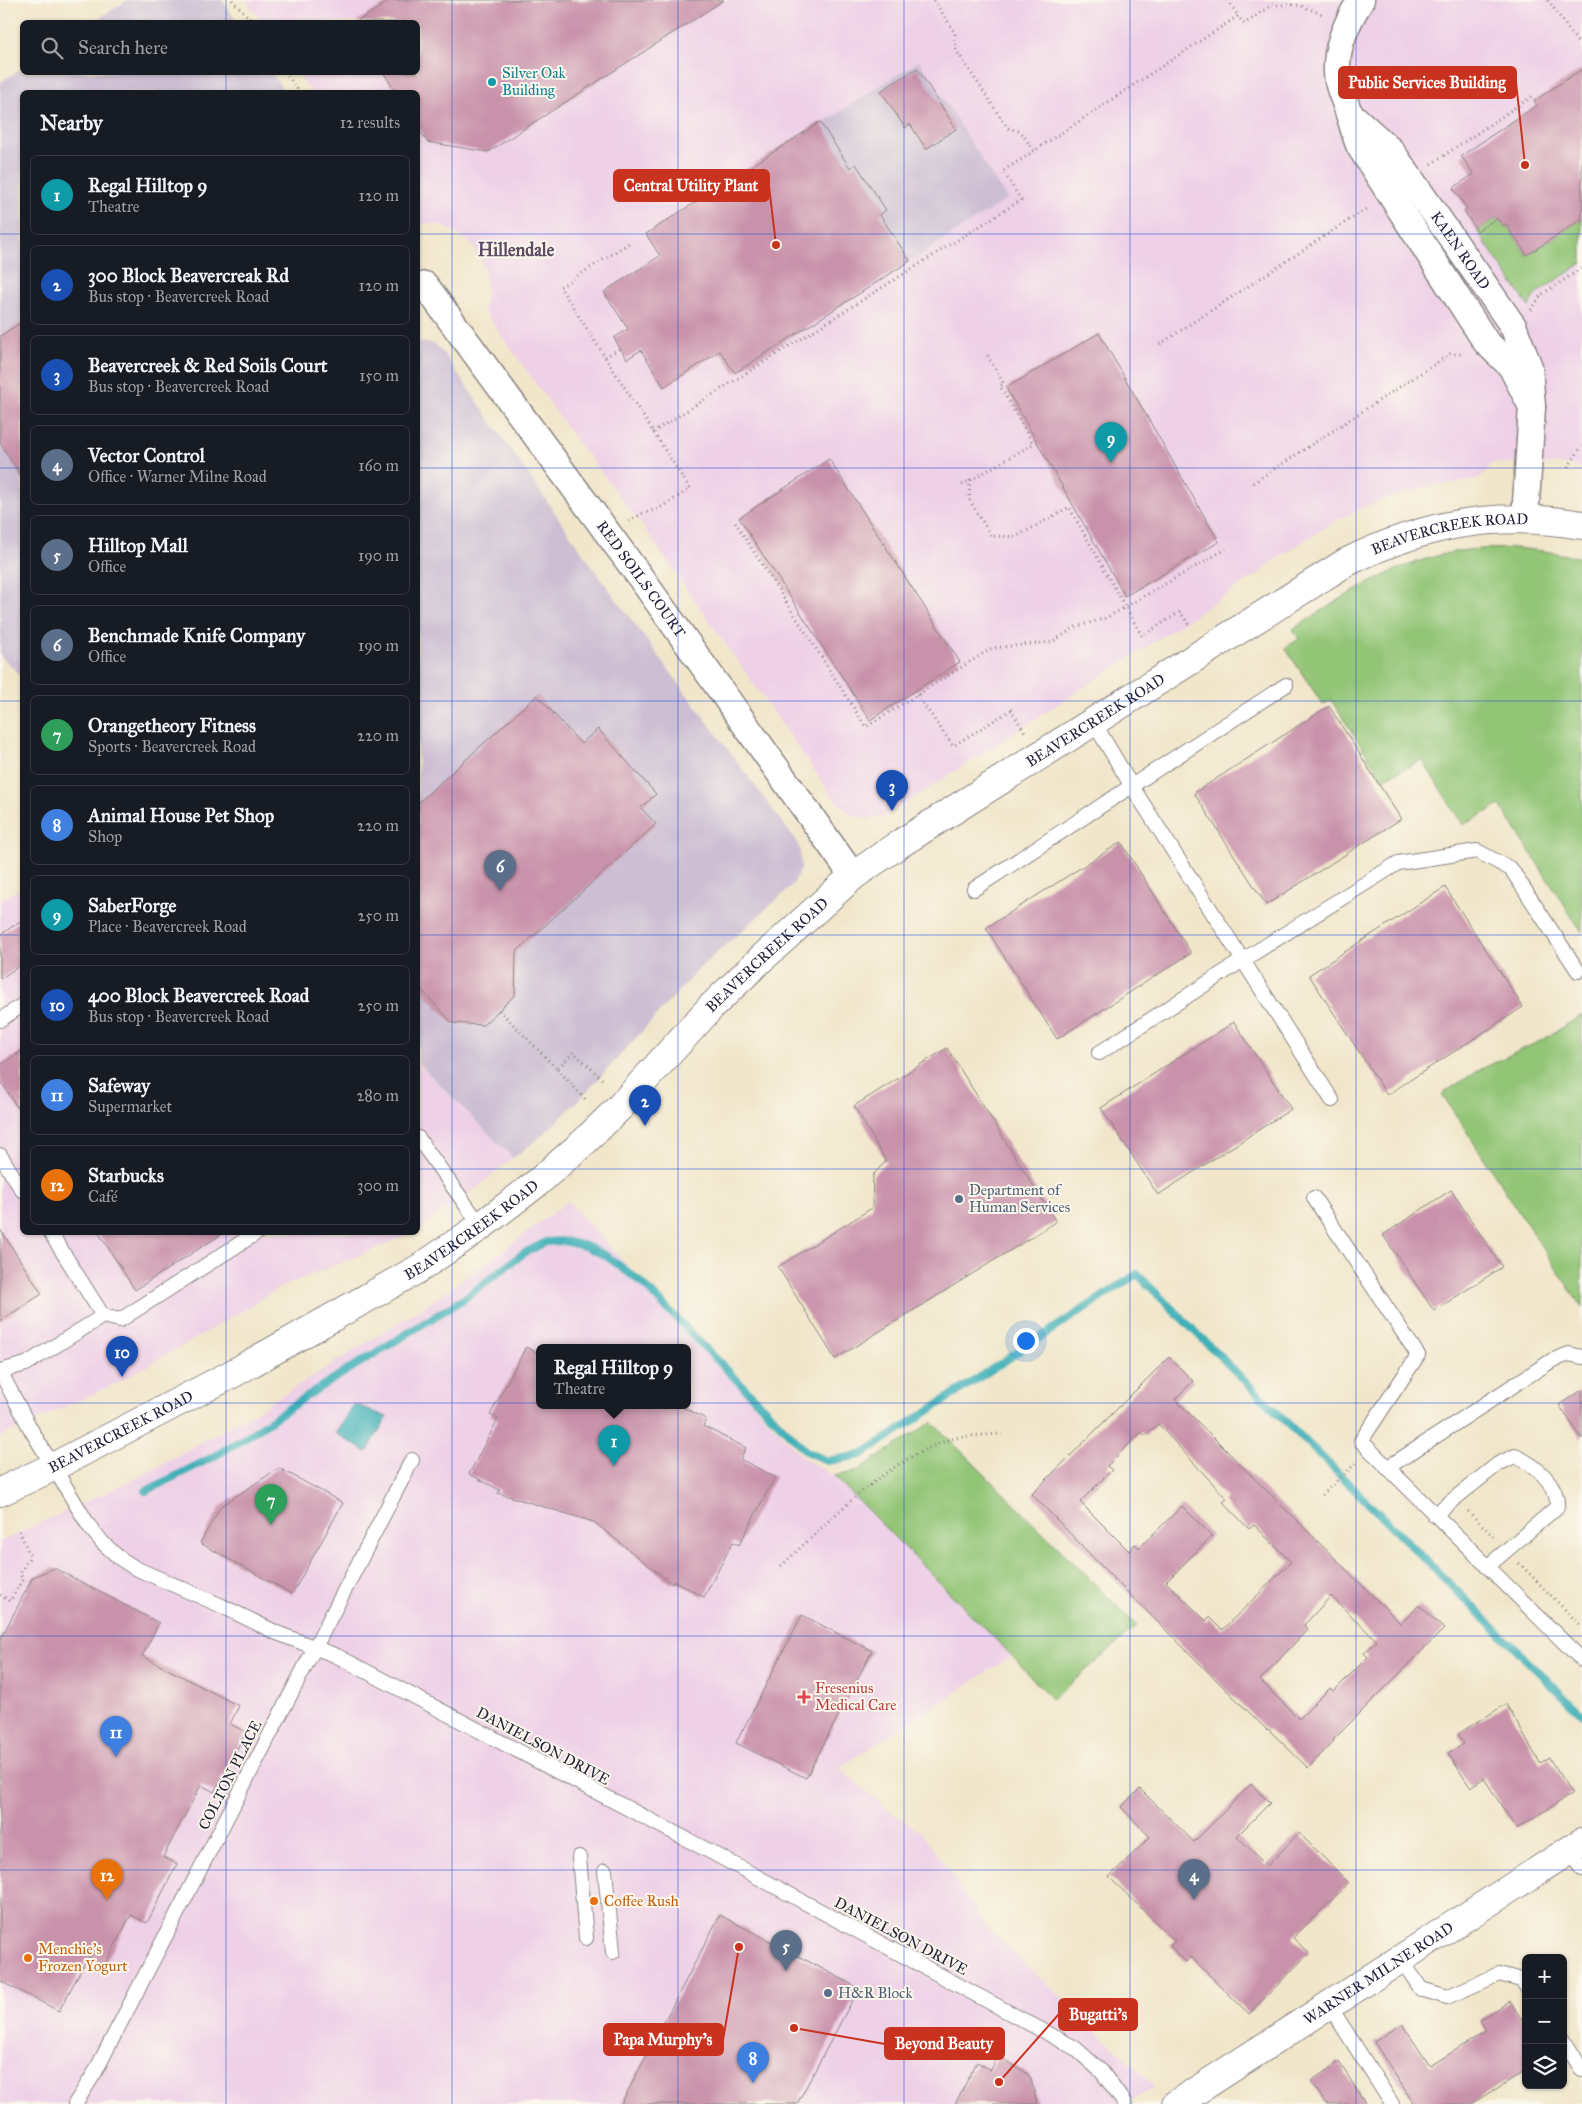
<!DOCTYPE html>
<html lang="en">
<head>
<meta charset="utf-8">
<style>
	:root { --surface:#171b24; --page:#20242c; --text:#f1f3f6; --muted:#9ea1a6; --line:#363941; --accent:#c8321e }
	body { margin:0; font-family:"IM FELL Great Primer",serif; background:var(--page); color:var(--text) }
	.controls { position:absolute; right:15px; bottom:15px; display:grid; overflow:hidden; border-radius:8px; box-shadow:0 1px 4px #0004 }
	.controls button { width:45px; height:45px; display:grid; place-items:center; padding:0; border:0; border-bottom:1px solid var(--line); background:var(--surface); color:var(--text); font:25px sans-serif }
	.you { position:absolute; left:1025px; top:1340px; width:18px; height:18px; margin:-12px; border:4px solid #fff; border-radius:50%; background:#1a73e8; box-shadow:0 0 0 8px #1a73e833 }
	.badge { display:grid; place-items:center; width:32px; height:32px; border-radius:50%; background:var(--accent); color:#fff; font-size:16px; font-weight:700 }
	.pin { position:absolute; translate:-50% -41px; filter:drop-shadow(0 1px 2px #0008) }
	.pin::after { content:''; position:absolute; top:26px; width:18px; height:15px; background:inherit; clip-path:polygon(0 0,100% 0,50% 100%) }
	.popup { position:absolute; left:536px; top:1344px; width:155px; height:65px; box-sizing:border-box; display:grid; place-content:center; border-radius:8px; background:var(--surface); filter:drop-shadow(0 1px 4px #0005); font-size:16px; white-space:nowrap; color:var(--muted) }
	.popup b { font-size:19px; color:var(--text) }
	.popup::after { content:''; position:absolute; left:50%; top:100%; margin-left:-10px; border:10px solid transparent; border-top-color:var(--surface) }
	.list { margin:0; padding:0; list-style:none }
	h2 { display:flex; justify-content:space-between; align-items:center; height:65px; margin:0; padding:0 20px; font-size:21px }
	h2 small { font-size:16px; font-weight:400; color:var(--muted) }
	.list li { display:grid; grid-template-columns:32px 1fr auto; gap:15px; align-items:center; box-sizing:border-box; height:80px; margin:0 10px 10px; padding:0 10px; border:1px solid var(--line); border-radius:8px }
	.list b { display:block; font-size:19px; white-space:nowrap }
	.list p { margin:0; font-size:16px; white-space:nowrap; color:var(--muted) }
	.list em { font-size:16px; font-style:normal; color:var(--muted) }
	.icon { flex:none; width:28px; height:28px; fill:none; stroke:currentColor; stroke-width:2; stroke-linecap:round; stroke-linejoin:round }
	.map { position:relative; flex:none; width:1582px; height:2104px; overflow:hidden }
	.search { position:absolute; background:var(--surface); box-shadow:0 1px 4px #0004; left:20px; top:20px; width:400px; height:55px; display:flex; align-items:center; gap:12px; box-sizing:border-box; padding:0 18px; border-radius:8px; color:var(--muted); font-size:19px }
	.panel { position:absolute; background:var(--surface); box-shadow:0 1px 4px #0004; left:20px; top:90px; width:400px; height:1145px; border-radius:8px }
	.map>svg:first-child { display:block }
	.built { fill:#eed0e7; fill-rule:evenodd }
	.industrial { fill:#ccbed3 }
	.green { fill:#92c576; stroke:#5a7458 }
	.water { fill:#3fb0b8; stroke:#30697a }
	.lines { fill:none; stroke-linecap:round; stroke-linejoin:round }
	.stream { stroke:#3fb0b8; stroke-width:8 }
	.building { fill:#c992ab; fill-rule:evenodd }
	.service-casing { stroke:#8a8482; stroke-width:16 }
	.minor-casing { stroke:#8a8482; stroke-width:29 }
	.tertiary-casing { stroke:#8a8482; stroke-width:30 }
	.secondary-casing { stroke:#8a8482; stroke-width:30 }
	.path { stroke:#8a8482; stroke-width:3; stroke-dasharray:1 4; stroke-linecap:butt }
	.service { stroke:#fff; stroke-width:14 }
	.minor { stroke:#fff; stroke-width:26 }
	.tertiary { stroke:#fff; stroke-width:28 }
	.secondary { stroke:#fff; stroke-width:28 }
	.grid { fill:none; stroke:#1d4ed8; stroke-width:1; stroke-opacity:0.55 }
	.culture-dot { fill:#0f9aa8; stroke:#fbf7ec; stroke-width:2 }
	.service-dot { fill:#5c6f8a; stroke:#fbf7ec; stroke-width:2 }
	.health-dot { fill:#e0444e; stroke:#fbf7ec; stroke-width:2 }
	.food-dot { fill:#e8710a; stroke:#fbf7ec; stroke-width:2 }
	.labels { text-anchor:middle; stroke-width:4; stroke-linejoin:round; paint-order:stroke }
	.culture-label { font-size:15px; fill:#0d838f; stroke:#fbf7ec; text-anchor:start }
	.street-label { font-size:15px; fill:#22223b; stroke:#fbf7ec }
	.service-label { font-size:15px; fill:#4e5e75; stroke:#fbf7ec; text-anchor:start }
	.health-label { font-size:15px; fill:#be3a42; stroke:#fbf7ec; text-anchor:start }
	.food-label { font-size:15px; fill:#c56008; stroke:#fbf7ec; text-anchor:start }
	.quarter-label { font-size:18px; font-weight:bold; fill:#5c4962; stroke:#fbf7ec }
	.leader { fill:none; stroke:#c8321e; stroke-width:2 }
	.callout-dot { fill:#c8321e; stroke:#fbf7ec; stroke-width:2 }
	.callout { fill:#c8321e; stroke:#c8321e; stroke-width:2 }
	.callout-label { font-size:16px; text-anchor:middle; font-weight:bold; fill:#fff }
</style>
</head>
<body>
<div class="map">
<svg width="1582" height="2104" viewBox="0 0 1582 2104">
	<rect width="100%" height="100%" fill="#fbf7ec"/>
	<filter id="ink" filterUnits="userSpaceOnUse"><feTurbulence type="fractalNoise" baseFrequency=".02" numOctaves="2"/><feDisplacementMap in="SourceGraphic" scale="10" xChannelSelector="R" yChannelSelector="G"/><feConvolveMatrix kernelMatrix="1 2 1 2 8 2 1 2 1" color-interpolation-filters="sRGB"/></filter>
	<filter id="wash" filterUnits="userSpaceOnUse"><feTurbulence type="fractalNoise" baseFrequency=".0096" numOctaves="4" result="noise"/><feDisplacementMap in="SourceGraphic" scale="20" xChannelSelector="R" yChannelSelector="G"/><feGaussianBlur stdDeviation="1.12" result="paint"/><feColorMatrix in="noise" values="0 0 0 0 0 0 0 0 0 0 0 0 0 0 0 0 0 1.4 0 .05"/><feComposite in="paint" operator="in"/></filter>
	<g filter="url(#wash)">
		<rect width="100%" height="100%" fill="#f1e6ca"/>
		<!-- built -->
		<path class="built" d="M246 0H1582V468L1569 465 1491 463 1485 474 1475 480 1431 486 1397 495 1364 507 1330 524 1272 562 1263 571 888 815 868 819 852 815 835 800 644 528 578 443 483 309 486 293 485 271 480 257 470 243 450 229 436 224H418V92H311L297 73 418 72V22H262Z
			M22 887V1232L411 1233 392 1242 279 1288 224 1322 117 1383 0 1437V901Z
			M418 1063 513 1158 474 1190 418 1229Z
			M568 1201 804 1459 834 1476 1012 1656 839 1768 891 1812 920 1831 939 1856 988 1929 1155 2086 1126 2104H0V1542L137 1478 249 1416 424 1307 498 1255ZM540 1347H688V1405H540Z"/>
		<!-- industrial -->
		<path class="industrial" d="M128 0H222L237 22H93Z
			M919 61 1007 199 910 261 880 215 886 210 856 164 850 168 821 124Z
			M22 68V72H271L285 92H22V677L0 655V83Z
			M418 342 435 344 444 354 599 576 796 841 800 850 801 869 792 886 700 968 581 1098 545 1133 513 1158 418 1063Z"/>
		<!-- green -->
		<path class="green" d="M1497 218 1503 226 1506 224 1527 255 1582 219V263L1539 292 1534 296 1529 307 1477 231Z
			M1517 548 1551 552 1582 558V933L1500 805 1463 825 1422 760 1383 779 1331 700 1323 705 1285 648 1299 639 1293 629C1348 594 1393 563 1459 551 1477 548 1498 549 1517 548Z
			M1582 1015V1308L1442 1094 1477 1071 1544 1039Z
			M932 1422 1137 1626 1052 1700 1012 1656 834 1476 855 1472Z"/>
		<!-- water -->
		<path class="water" d="M354 1404 387 1417 367 1452 335 1433Z"/>
		<g class="lines">
			<!-- stream -->
			<path class="stream" d="M146 1491 211 1458 240 1441 322 1386 465 1298 524 1253 546 1242 564 1241 585 1246 605 1255 641 1282 806 1451 827 1461 861 1455 1137 1274 1582 1715"/>
		</g>
		<g id="blocks">
			<!-- building -->
			<path class="building" d="M391 0H724L488 152 427 142 418 127V92H396L383 72H418V22H356Z
				M917 68 956 129 926 149 910 124 905 128 881 91Z
				M1582 69V219L1527 255 1506 224 1503 226 1497 218 1477 231 1464 211 1467 209 1453 188 1474 174 1461 156 1537 105 1534 101Z
				M820 122 850 168 856 164 886 210 880 215 910 261 735 373 720 351 664 387 641 350 627 359 620 348 614 338 628 329 604 292 660 256 646 234Z
				M22 322V478L0 443V336Z
				M1099 333 1219 542 1125 596 1006 388Z
				M829 459 960 662 870 720 739 518Z
				M537 695 581 744 598 729 656 794 641 808 656 824 516 952 515 995 483 1025 452 1023 418 986V803Z
				M1329 706 1401 819 1266 905 1194 793Z
				M1121 842 1191 953 1057 1039 986 928Z
				M1445 887 1523 1007 1387 1095 1309 975Z
				M22 920V964L0 979V935Z
				M1234 1022 1291 1109 1158 1195 1101 1108Z
				M947 1048 1056 1222 835 1359 778 1267 872 1208 873 1175 886 1161 854 1106Z
				M22 1051V1115L0 1080V1065Z
				M1451 1190 1502 1267 1434 1311 1383 1235Z
				M0 1229 42 1294 0 1321Z
				M98 1232H225L135 1290Z
				M526 1347 540 1354V1405H679L706 1419 703 1426 746 1448 740 1459 775 1477 739 1545 733 1542 704 1597 674 1581 672 1584 594 1522 498 1493 500 1490 469 1474 498 1419 490 1415Z
				M1169 1357 1193 1381 1175 1399 1253 1477 1401 1624 1419 1605 1444 1629 1333 1740 1334 1741 1308 1768 1268 1729 1267 1730 1109 1574 1032 1494ZM1158 1424 1227 1499 1223 1502 1249 1529 1254 1525 1291 1562 1222 1630 1209 1617 1206 1621 1166 1582 1212 1536 1182 1506 1139 1548 1135 1544 1129 1551 1080 1502 1112 1470 1107 1466 1141 1432 1145 1436ZM1331 1596 1377 1641 1364 1653 1368 1657 1334 1691 1330 1688 1299 1719 1260 1680 1308 1629 1304 1625Z
				M1582 1390V1439L1559 1405Z
				M279 1468 343 1503 292 1594 200 1543 221 1506Z
				M54 1568 159 1623 142 1656 239 1706 230 1724 246 1732 214 1792 201 1785 163 1857 177 1864 147 1923 131 1915 104 1966 88 1957 59 2011 0 1981V1640L33 1577Z
				M802 1615 872 1651 806 1778 736 1743Z
				M1506 1704 1540 1763 1549 1758 1572 1794 1516 1829 1484 1778 1470 1787 1448 1753 1464 1744 1458 1734Z
				M1251 1784 1270 1803 1237 1836 1267 1866 1299 1833 1349 1883 1293 1938 1309 1953 1249 2014 1191 1957 1186 1962 1170 1946 1175 1941 1109 1877 1150 1837 1121 1807 1140 1789 1194 1842Z
				M720 1915 859 1988 797 2104H621Z
				M1510 2001 1526 2026V2070L1471 2104H1414L1374 2042 1402 2024 1430 2066 1486 2031 1480 2020Z
				M998 2056 1028 2074 1031 2079 1037 2104H955L977 2062 991 2070Z
				M1339 2062 1366 2104H1326L1311 2081Z"/>
		</g>
	</g>
	<g filter="url(#ink)">
		<use href="#blocks" fill-opacity="0" stroke="#8a8482" stroke-width="1"/>
		<g class="lines">
			<!-- service casing -->
			<g class="service-casing">
				<path id="service" d="M1093 721 1131 785 1332 1100
					M974 889 1286 685
					M0 1020 22 1005
					M1099 1053 1243 960 1398 863 1477 851 1511 869 1578 971
					M418 1138 481 1226
					M0 1155 22 1190
					M1314 1198 1418 1355 1361 1441 1582 1660
					M50 1232 103 1316 120 1320 258 1232
					M0 1371 30 1428 89 1526 102 1542 118 1557 135 1568 222 1606 277 1633 337 1656 711 1852 1075 2048 1102 2072 1125 2104
					M0 1371 26 1364 103 1316
					M1387 1468 1551 1361 1569 1354 1582 1357
					M1434 1515 1498 1464 1515 1456C1534 1464 1559 1484 1557 1507L1487 1567
					M1568 1851 1582 1869
					M579 1857 586 1938
					M605 1871 613 1952
					M1401 1959 1421 1989 1447 1997 1499 1974 1521 1980 1526 1986
					M1329 2005 1392 2104
					M1563 2039 1582 2070
					M75 2104 94 2074 412 1460"/>
			</g>
			<!-- minor casing -->
			<g class="minor-casing">
				<g id="minor">
					<path d="M1361 0C1346 23 1333 52 1338 81 1340 92 1346 103 1349 114 1353 125 1355 136 1360 147L1486 342 1511 366 1532 407"/>
					<path id="s1" d="M1349 113 1391 151 1513 326 1529 367 1532 407 1525 519"/>
					<path id="s2" d="M425 285 643 581 853 876"/>
				</g>
			</g>
			<!-- tertiary casing -->
			<g class="tertiary-casing">
				<g id="tertiary">
					<path id="s3" d="M1176 2104 1582 1842"/>
				</g>
			</g>
			<!-- secondary casing -->
			<g class="secondary-casing">
				<g id="secondary">
					<path id="s4" d="M0 1492 53 1467 232 1374 420 1268 481 1226 537 1183 584 1142 620 1107 711 1007 760 960 853 876 898 845 1345 563C1423 524 1495 510 1582 525"/>
				</g>
			</g>
			<!-- path -->
			<path class="path" d="M232 0 253 22
				M934 0 955 33 956 50 1005 124 1008 128 1021 132 1034 151 1238 16 1244 24 1272 5H1299L1322 14
				M1228 0 1238 16
				M1548 0 1578 43
				M285 72 299 92
				M1431 164 1534 95
				M1531 310 1541 295 1582 268
				M1160 344 1369 207
				M605 357 620 348
				M653 432 1021 200 1003 171 1034 151
				M1568 467 1582 446
				M970 480 969 499 991 536 1016 537 1069 507 1142 636 1180 612 1190 626
				M1253 483 1450 354H1464
				M962 485 1033 444 1000 386 1004 384 986 353
				M629 521 643 513 658 509 690 489 560 287 631 242
				M735 522 866 727 992 648 1052 642 1076 627 1106 618 1226 549
				M917 695 953 746 1011 710 1025 732
				M499 1010 557 1069 574 1052 603 1080
				M557 1069 585 1099
				M1322 1495 1356 1463
				M1468 1511 1494 1537
				M1519 1563 1582 1627
				M781 1566C832 1519 881 1464 948 1440 964 1435 985 1435 1002 1434
				M0 1595 10 1601 23 1579 20 1574 30 1556 19 1530"/>
			<!-- service -->
			<use href="#service" class="service"/>
			<!-- minor -->
			<use href="#minor" class="minor"/>
			<!-- tertiary -->
			<use href="#tertiary" class="tertiary"/>
			<!-- secondary -->
			<use href="#secondary" class="secondary"/>
		</g>
	</g>
	<!-- grid -->
	<path class="grid" d="M226 0V22M452 0V2104M678 0V2104M904 0V2104M1130 0V2104M1356 0V2104M226 72V92M0 234H22M418 234H1582M0 468H22M418 468H1582M0 701H22M418 701H1582M0 935H22M418 935H1582M0 1169H22M418 1169H1582M226 1232V2104M0 1403H1582M0 1636H1582M0 1870H1582"/>
	<!-- markers -->
	<circle class="culture-dot" cx="492" cy="82" r="5"/>
	<g class="service-dot">
		<circle cx="959" cy="1199" r="5"/>
		<circle cx="828" cy="1993" r="5"/>
	</g>
	<path class="health-dot" d="M801.5 1689.5h5v5h5v5h-5v5h-5v-5h-5v-5h5z"/>
	<g class="food-dot">
		<circle cx="594" cy="1901" r="5"/>
		<circle cx="28" cy="1958" r="5"/>
	</g>
	<g class="labels">
		<!-- culture labels -->
		<g class="culture-label">
			<text x="502" y="78">Silver Oak<tspan x="502" dy="17">Building</tspan></text>
		</g>
		<!-- street labels -->
		<g class="street-label">
			<text dy="5" stroke="none"><textPath href="#s1" startOffset="178">KAEN ROAD</textPath></text>
			<text dy="5" stroke="none"><textPath href="#s4" startOffset="1755">BEAVERCREEK ROAD</textPath></text>
			<text dy="5" stroke="none"><textPath href="#s2" startOffset="365">RED SOILS COURT</textPath></text>
			<text dy="5" stroke="none"><textPath href="#s4" startOffset="1350">BEAVERCREEK ROAD</textPath></text>
			<text dy="5" stroke="none"><textPath href="#s4" startOffset="945">BEAVERCREEK ROAD</textPath></text>
			<text dy="5" stroke="none"><textPath href="#s4" startOffset="540">BEAVERCREEK ROAD</textPath></text>
			<text dy="5" stroke="none"><textPath href="#s4" startOffset="135">BEAVERCREEK ROAD</textPath></text>
			<text transform="translate(543 1746) rotate(28)" y="5">DANIELSON DRIVE</text>
			<text transform="translate(230 1775) rotate(-63)" y="5">COLTON PLACE</text>
			<text transform="translate(901 1936) rotate(28)" y="5">DANIELSON DRIVE</text>
			<text dy="5" stroke="none"><textPath href="#s3" startOffset="241">WARNER MILNE ROAD</textPath></text>
		</g>
		<!-- service labels -->
		<g class="service-label">
			<text x="969" y="1195">Department of<tspan x="969" dy="17">Human Services</tspan></text>
			<text x="838" y="1998">H&amp;R Block</text>
		</g>
		<!-- health labels -->
		<g class="health-label">
			<text x="815" y="1693">Fresenius<tspan x="815" dy="17">Medical Care</tspan></text>
		</g>
		<!-- food labels -->
		<g class="food-label">
			<text x="604" y="1906">Coffee Rush</text>
			<text x="38" y="1954">Menchie's<tspan x="38" dy="17">Frozen Yogurt</tspan></text>
		</g>
		<!-- quarter labels -->
		<g class="quarter-label">
			<text x="516" y="256">Hillendale</text>
		</g>
	</g>
	<!-- callouts -->
	<path class="leader" d="M1525 165L1516 82M776 245L769 186M999 2082L1059 2014M739 1947L723 2040M794 2028L885 2044"/>
	<g class="callout-dot">
		<circle cx="1525" cy="165" r="5"/>
		<circle cx="776" cy="245" r="5"/>
		<circle cx="999" cy="2082" r="5"/>
		<circle cx="739" cy="1947" r="5"/>
		<circle cx="794" cy="2028" r="5"/>
	</g>
	<g class="callout">
		<rect x="1339" y="67" width="177" height="31" rx="5"/>
		<rect x="614" y="170" width="155" height="31" rx="5"/>
		<rect x="1059" y="1999" width="78" height="31" rx="5"/>
		<rect x="604" y="2024" width="119" height="31" rx="5"/>
		<rect x="885" y="2028" width="119" height="31" rx="5"/>
	</g>
	<g class="callout-label">
		<text x="1427" y="88">Public Services Building</text>
		<text x="691" y="191">Central Utility Plant</text>
		<text x="1098" y="2020">Bugatti's</text>
		<text x="663" y="2045">Papa Murphy's</text>
		<text x="944" y="2049">Beyond Beauty</text>
	</g>
</svg>
<div class="controls">
<button>+</button>
<button>−</button>
<button><svg class="icon" aria-label="layers" viewBox="0 0 24 24"><path d="M12 4l9 5-9 5-9-5zM3 14l9 5 9-5"/></svg></button>
</div>
<div class="you"></div>
<div class="pin badge" style="left:614px;top:1466px;background:#0f9aa8">1</div>
<div class="popup"><b>Regal Hilltop 9</b>Theatre</div>
<div class="pin badge" style="left:645px;top:1126px;background:#1a4fb4">2</div>
<div class="pin badge" style="left:892px;top:811px;background:#1a4fb4">3</div>
<div class="pin badge" style="left:1194px;top:1900px;background:#5c6f8a">4</div>
<div class="pin badge" style="left:786px;top:1971px;background:#5c6f8a">5</div>
<div class="pin badge" style="left:500px;top:891px;background:#5c6f8a">6</div>
<div class="pin badge" style="left:271px;top:1525px;background:#2e9e5b">7</div>
<div class="pin badge" style="left:753px;top:2083px;background:#3f7fe0">8</div>
<div class="pin badge" style="left:1111px;top:463px;background:#0f9aa8">9</div>
<div class="pin badge" style="left:122px;top:1377px;background:#1a4fb4">10</div>
<div class="pin badge" style="left:116px;top:1757px;background:#3f7fe0">11</div>
<div class="pin badge" style="left:107px;top:1900px;background:#e8710a">12</div>
<div class="search"><svg class="icon" aria-label="search" viewBox="0 0 24 24"><circle cx="10" cy="10" r="6"/><path d="M15 15l6 6"/></svg>Search here</div>
<section class="panel">
<h2>Nearby<small>12 results</small></h2>
<ul class="list">
<li><span class="badge" style="background:#0f9aa8">1</span><div><b>Regal Hilltop 9</b><p>Theatre</p></div><em>120 m</em></li>
<li><span class="badge" style="background:#1a4fb4">2</span><div><b>300 Block Beavercreak Rd</b><p>Bus stop · Beavercreek Road</p></div><em>120 m</em></li>
<li><span class="badge" style="background:#1a4fb4">3</span><div><b>Beavercreek &amp; Red Soils Court</b><p>Bus stop · Beavercreek Road</p></div><em>150 m</em></li>
<li><span class="badge" style="background:#5c6f8a">4</span><div><b>Vector Control</b><p>Office · Warner Milne Road</p></div><em>160 m</em></li>
<li><span class="badge" style="background:#5c6f8a">5</span><div><b>Hilltop Mall</b><p>Office</p></div><em>190 m</em></li>
<li><span class="badge" style="background:#5c6f8a">6</span><div><b>Benchmade Knife Company</b><p>Office</p></div><em>190 m</em></li>
<li><span class="badge" style="background:#2e9e5b">7</span><div><b>Orangetheory Fitness</b><p>Sports · Beavercreek Road</p></div><em>220 m</em></li>
<li><span class="badge" style="background:#3f7fe0">8</span><div><b>Animal House Pet Shop</b><p>Shop</p></div><em>220 m</em></li>
<li><span class="badge" style="background:#0f9aa8">9</span><div><b>SaberForge</b><p>Place · Beavercreek Road</p></div><em>250 m</em></li>
<li><span class="badge" style="background:#1a4fb4">10</span><div><b>400 Block Beavercreek Road</b><p>Bus stop · Beavercreek Road</p></div><em>250 m</em></li>
<li><span class="badge" style="background:#3f7fe0">11</span><div><b>Safeway</b><p>Supermarket</p></div><em>280 m</em></li>
<li><span class="badge" style="background:#e8710a">12</span><div><b>Starbucks</b><p>Café</p></div><em>300 m</em></li>
</ul>
</section>
</div>
</body>
</html>
